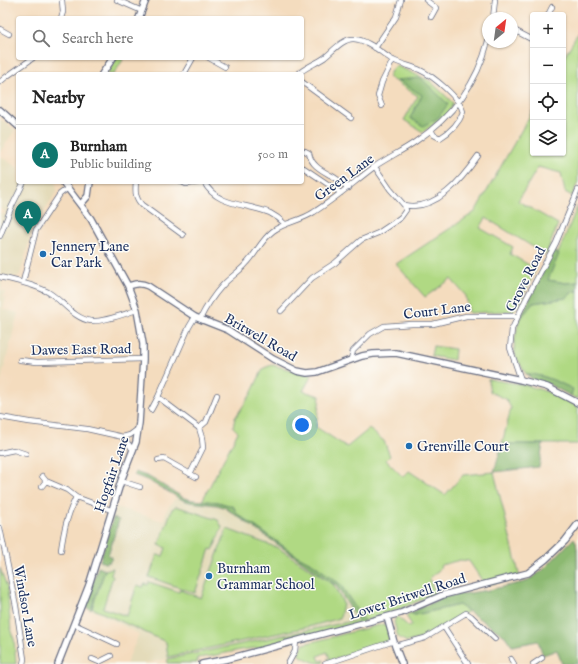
<!DOCTYPE html>
<html lang="en">
<head>
<meta charset="utf-8">
<style>
	:root { --surface:#fff; --page:#f6f6f6; --text:#222; --muted:#767676; --line:#e0e0e0; --accent:#0f766e }
	body { margin:0; font-family:"IM FELL English",serif; background:var(--page); color:var(--text) }
	.controls { position:absolute; right:12px; top:12px; display:grid; overflow:hidden; border-radius:4px; box-shadow:0 1px 3px #0004 }
	.controls button { width:36px; height:36px; display:grid; place-items:center; padding:0; border:0; border-bottom:1px solid var(--line); background:var(--surface); color:var(--text); font:20px sans-serif }
	.compass { position:absolute; left:482px; top:12px; width:36px; height:36px; border-radius:50%; background:var(--surface); box-shadow:0 1px 3px #0004; rotate:29deg }
	.you { position:absolute; left:302px; top:425px; width:14px; height:14px; margin:-10px; border:3px solid #fff; border-radius:50%; background:#1a73e8; box-shadow:0 0 0 6px #1a73e833 }
	.badge { display:grid; place-items:center; width:26px; height:26px; border-radius:50%; background:var(--accent); color:#fff; font-size:13px; font-weight:700 }
	.pin { position:absolute; translate:-50% -33px; filter:drop-shadow(0 1px 2px #0008) }
	.pin::after { content:''; position:absolute; top:21px; width:14px; height:12px; background:inherit; clip-path:polygon(0 0,100% 0,50% 100%) }
	.list { margin:0; padding:0; list-style:none }
	h2 { display:flex; justify-content:space-between; align-items:center; height:52px; margin:0; padding:0 16px; font-size:17px }
	h2 small { font-size:13px; font-weight:400; color:var(--muted) }
	.list li { display:grid; grid-template-columns:26px 1fr auto; gap:12px; align-items:center; box-sizing:border-box; height:60px; padding:0 16px; border-top:1px solid var(--line) }
	.list b { display:block; font-size:15px; white-space:nowrap }
	.list p { margin:0; font-size:13px; white-space:nowrap; color:var(--muted) }
	.list em { font-size:13px; font-style:normal; color:var(--muted) }
	.icon { flex:none; width:22px; height:22px; fill:none; stroke:currentColor; stroke-width:2; stroke-linecap:round; stroke-linejoin:round }
	.map { position:relative; flex:none; width:578px; height:664px; overflow:hidden }
	.search { position:absolute; background:var(--surface); box-shadow:0 1px 3px #0004; left:16px; top:16px; width:288px; height:44px; display:flex; align-items:center; gap:10px; box-sizing:border-box; padding:0 14px; border-radius:4px; color:var(--muted); font-size:15px }
	.panel { position:absolute; background:var(--surface); box-shadow:0 1px 3px #0004; left:16px; top:72px; width:288px; height:112px; border-radius:4px }
	.map>svg:first-child { display:block }
	.built { fill:#e4dbba }
	.green { fill:#b0d983; stroke:#668470 }
	.forest { fill:#8cb971; stroke:#547468 }
	.lines { fill:none; stroke-linecap:round; stroke-linejoin:round }
	.minor-casing { stroke:#676c80; stroke-width:6 }
	.tertiary-casing { stroke:#676c80; stroke-width:8 }
	.minor { stroke:#fff; stroke-width:4.5 }
	.tertiary { stroke:#fff; stroke-width:5.5 }
	.poi-dot { fill:#1f6fb2; stroke:#fdfcf7; stroke-width:1.5 }
	.labels { text-anchor:middle; stroke-width:3; stroke-linejoin:round; paint-order:stroke }
	.street-label { font-size:14px; fill:#1b2f5e; stroke:#fdfcf7 }
	.poi-label { font-size:14px; fill:#1b2f5e; stroke:#fdfcf7; text-anchor:start }
</style>
</head>
<body>
<div class="map">
<svg width="578" height="664" viewBox="0 0 578 664">
	<rect width="100%" height="100%" fill="#fdfcf7"/>
	<filter id="ink" filterUnits="userSpaceOnUse"><feTurbulence type="fractalNoise" baseFrequency=".025" numOctaves="2"/><feDisplacementMap in="SourceGraphic" scale="8" xChannelSelector="R" yChannelSelector="G"/><feConvolveMatrix kernelMatrix="1 2 1 2 8 2 1 2 1" color-interpolation-filters="sRGB"/></filter>
	<filter id="wash" filterUnits="userSpaceOnUse"><feTurbulence type="fractalNoise" baseFrequency=".012" numOctaves="4" result="noise"/><feDisplacementMap in="SourceGraphic" scale="16" xChannelSelector="R" yChannelSelector="G"/><feGaussianBlur stdDeviation="0.9" result="paint"/><feColorMatrix in="noise" values="0 0 0 0 0 0 0 0 0 0 0 0 0 0 0 0 0 1.4 0 .05"/><feComposite in="paint" operator="in"/></filter>
	<g filter="url(#wash)">
		<rect width="100%" height="100%" fill="#f4dcbe"/>
		<!-- built -->
		<path class="built" d="M0 119 15 130 0 152Z
			M0 156 18 168V182H56L57 191 32 231 20 275 12 278 0 275V213L5 214 6 212 0 209V177L2 173 0 172Z
			M0 278 2 283 1 290 5 291 3 297H6L3 309 18 313 0 384Z
			M175 495 190 502 217 505 224 507 336 585 358 620 142 664H126L139 634 85 606 116 507 163 521 167 509 175 499Z"/>
		<!-- green -->
		<path class="green" d="M578 33V182L572 196 565 192 561 173 538 167 518 201 558 224 546 255 486 218 480 228 513 247 510 254 536 269 520 303 513 311 469 313 466 296 451 279 425 297 396 264 475 212 533 110V153H563V59Z
			M117 58H124L114 74H107Z
			M397 66 430 81 453 103C449 117 433 124 423 132L404 120 418 96 388 77 392 69Z
			M578 205V282L566 283 547 280Z
			M574 291H578V399L571 396 572 389C557 382 543 374 526 374L516 357 514 348 515 338 519 320 533 303 566 298Z
			M433 346 455 349 454 360 431 356Z
			M272 365 312 375 303 391 320 396 316 427 347 447 369 429 384 441 390 456 386 460 403 477 409 471 445 495 463 475 494 472 520 578 485 585 469 561 460 560 441 565 439 570 429 579 436 593C412 604 389 615 364 621L340 584 313 564 296 555 236 513 234 507 218 502 202 501 238 432 233 427 235 418 251 394 262 371 264 368Z
			M488 379 526 385 554 394 578 407V444H502L511 408 506 399 490 392Z
			M176 506 218 520 222 527 213 550 210 549 195 593 149 577 157 555 163 556 166 548 159 545 172 509Z
			M227 529 278 548 333 584 343 603 340 618 312 626 168 657 166 642 92 608 105 570 113 568 111 575 113 576 103 608 127 616 137 585 143 587 145 584 148 585 149 582 179 592 180 590 201 598Z
			M0 568 7 587 11 632 14 639 16 664H0Z
			M459 605 469 611 423 638 407 642 398 637 394 622 396 617 397 616 409 627 412 625 406 616 410 613 415 615Z
			M358 620 360 624 262 648C240 648 219 656 197 658V663H167L168 659Z
			M383 624 389 627 391 638 388 642 329 661 327 659 330 658 327 652 318 656 320 661 324 660 323 663C314 664 306 659 298 654L304 644Z"/>
		<!-- forest -->
		<path class="forest" d="M421 78 448 104 438 118 423 126 410 118 422 95 397 80Z
			M553 251 559 254 548 280 566 283 578 282V291H574L566 298 533 303 519 320Z
			M526 374C543 374 558 382 573 389L571 396 550 385 535 381Z
			M502 444H543L539 467 494 472Z
			M135 472 149 477 184 498 192 500 218 502 234 507 236 513 296 555 313 564 340 584 364 621 360 624 336 585 224 507 217 505 190 502 183 500 147 480 134 475Z
			M113 518 119 520 108 555 112 557 109 562 105 563 100 561Z
			M574 538 576 542 577 549 578 664H562L557 650 543 655 538 641 512 646 505 636 459 605 415 615 410 613 443 597 489 590 525 582 542 571Z
			M98 567 105 570 91 610 85 606Z"/>
	</g>
	<g filter="url(#ink)">
		<g class="lines">
			<!-- minor casing -->
			<g class="minor-casing">
				<path id="minor" d="M117 0 142 11
					M426 0 436 8 431 17
					M548 15 552 7
					M61 18 63 12 62 0
					M493 18 495 0
					M0 29 9 34
					M512 29 533 40
					M375 48 396 17 401 0
					M209 58 225 67
					M184 74 193 58
					M298 74C306 67 315 64 324 58 332 52 343 38 354 39 368 40 380 52 391 59 400 64 411 66 420 70 433 76 460 98 463 112 459 123 450 132 440 138L434 135 431 130
					M0 82 6 77 33 58
					M302 82 351 118
					M382 106 378 96 382 82 393 60
					M305 151 309 153C311 165 321 170 330 175 337 178 343 184 349 188
					M304 168 341 193
					M136 182C135 192 135 198 142 205L183 235
					M182 182 186 184 199 182
					M204 182C217 207 247 203 270 213 276 216 281 220 285 224
					M404 205C436 212 462 179 478 156
					M0 236 11 208 24 182
					M0 277C16 281 33 284 48 292 62 300 74 319 91 321 104 322 124 314 137 310
					M23 282 36 230 60 194 68 188
					M281 311 312 278 335 263 361 240 378 233 393 223 401 217 406 210 404 205 390 189 375 167
					M200 319C206 307 213 296 222 286 229 278 239 272 246 264 256 254 261 240 273 231 285 222 301 221 314 212 335 199 354 182 374 167 387 158 402 151 415 142 452 117 477 85 488 41
					M351 359 353 351 370 334 384 326 412 324H433L466 316H517
					M20 360 37 362 143 359
					M521 380 510 348 512 329 526 299 556 243 578 190
					M158 397 199 428 202 438 203 448 190 474
					M151 410 158 397 189 327 195 317
					M0 417 29 422 87 429 123 437 130 435 138 429
					M199 428 206 422 217 395
					M123 437 133 450
					M0 453 14 450 26 454
					M158 460 164 459 196 477
					M46 481 67 490 76 497
					M121 481 140 487
					M42 486 46 481 42 476
					M0 528 16 606 24 659 23 664
					M61 550C64 529 67 516 76 497L111 510
					M74 624 117 644
					M444 627 468 664
					M395 646 425 638 466 613 471 616 495 639
					M92 659 99 662 111 656
					M511 659 514 664
					M288 664 295 651 296 641
					M325 664 394 641
					M533 664 542 658"/>
			</g>
			<!-- tertiary casing -->
			<g class="tertiary-casing">
				<path id="tertiary" d="M139 18 146 0
					M102 74 113 58
					M0 110 18 126
					M81 204 88 196 90 182
					M128 286C135 284 140 282 148 286L195 317 228 330 273 359 297 371 307 373 317 372 362 356 373 354 396 353 521 380 547 387 578 403
					M387 617 395 646 402 664
					M58 664 89 585 121 481 136 442 139 423 143 359V344L137 310 128 286 91 219 63 182
					M202 664 228 659 401 613 443 595 528 573 546 559 565 541 578 524"/>
			</g>
			<!-- minor -->
			<use href="#minor" class="minor"/>
			<!-- tertiary -->
			<use href="#tertiary" class="tertiary"/>
		</g>
	</g>
	<!-- markers -->
	<g class="poi-dot">
		<circle cx="43" cy="254" r="4"/>
		<circle cx="409" cy="446" r="4"/>
		<circle cx="209" cy="576" r="4"/>
	</g>
	<g class="labels">
		<!-- street labels -->
		<g class="street-label">
			<text transform="translate(344 177) rotate(-36)" y="5">Green Lane</text>
			<text transform="translate(525 279) rotate(-63)" y="5">Grove Road</text>
			<text transform="translate(437 310) rotate(-7)" y="5">Court Lane</text>
			<text transform="translate(261 337) rotate(30)" y="5">Britwell Road</text>
			<text transform="translate(81 349) rotate(-1)" y="5">Dawes East Road</text>
			<text transform="translate(111 474) rotate(-71)" y="5">Hogfair Lane</text>
			<text transform="translate(407 596) rotate(-18)" y="5">Lower Britwell Road</text>
			<text transform="translate(26 606) rotate(80)" y="5">Windsor Lane</text>
		</g>
		<!-- poi labels -->
		<g class="poi-label">
			<text x="51" y="251">Jennery Lane<tspan x="51" dy="16">Car Park</tspan></text>
			<text x="417" y="451">Grenville Court</text>
			<text x="217" y="573">Burnham<tspan x="217" dy="16">Grammar School</tspan></text>
		</g>
	</g>
</svg>
<div class="controls">
<button>+</button>
<button>−</button>
<button><svg class="icon" aria-label="locate" viewBox="0 0 24 24"><circle cx="12" cy="12" r="6"/><path d="M12 2v4M12 18v4M2 12h4M18 12h4"/></svg></button>
<button><svg class="icon" aria-label="layers" viewBox="0 0 24 24"><path d="M12 4l9 5-9 5-9-5zM3 14l9 5 9-5"/></svg></button>
</div>
<svg class="compass" viewBox="-18 -18 36 36"><path d="M0-13l5 13h-10z" fill="#e53935"/><path d="M0 13l5-13h-10z" fill="#767676"/></svg>
<div class="you"></div>
<div class="pin badge" style="left:28px;top:234px">A</div>
<div class="search"><svg class="icon" aria-label="search" viewBox="0 0 24 24"><circle cx="10" cy="10" r="6"/><path d="M15 15l6 6"/></svg>Search here</div>
<section class="panel">
<h2>Nearby<small></small></h2>
<ul class="list">
<li><span class="badge">A</span><div><b>Burnham</b><p>Public building</p></div><em>500 m</em></li>
</ul>
</section>
</div>
</body>
</html>
